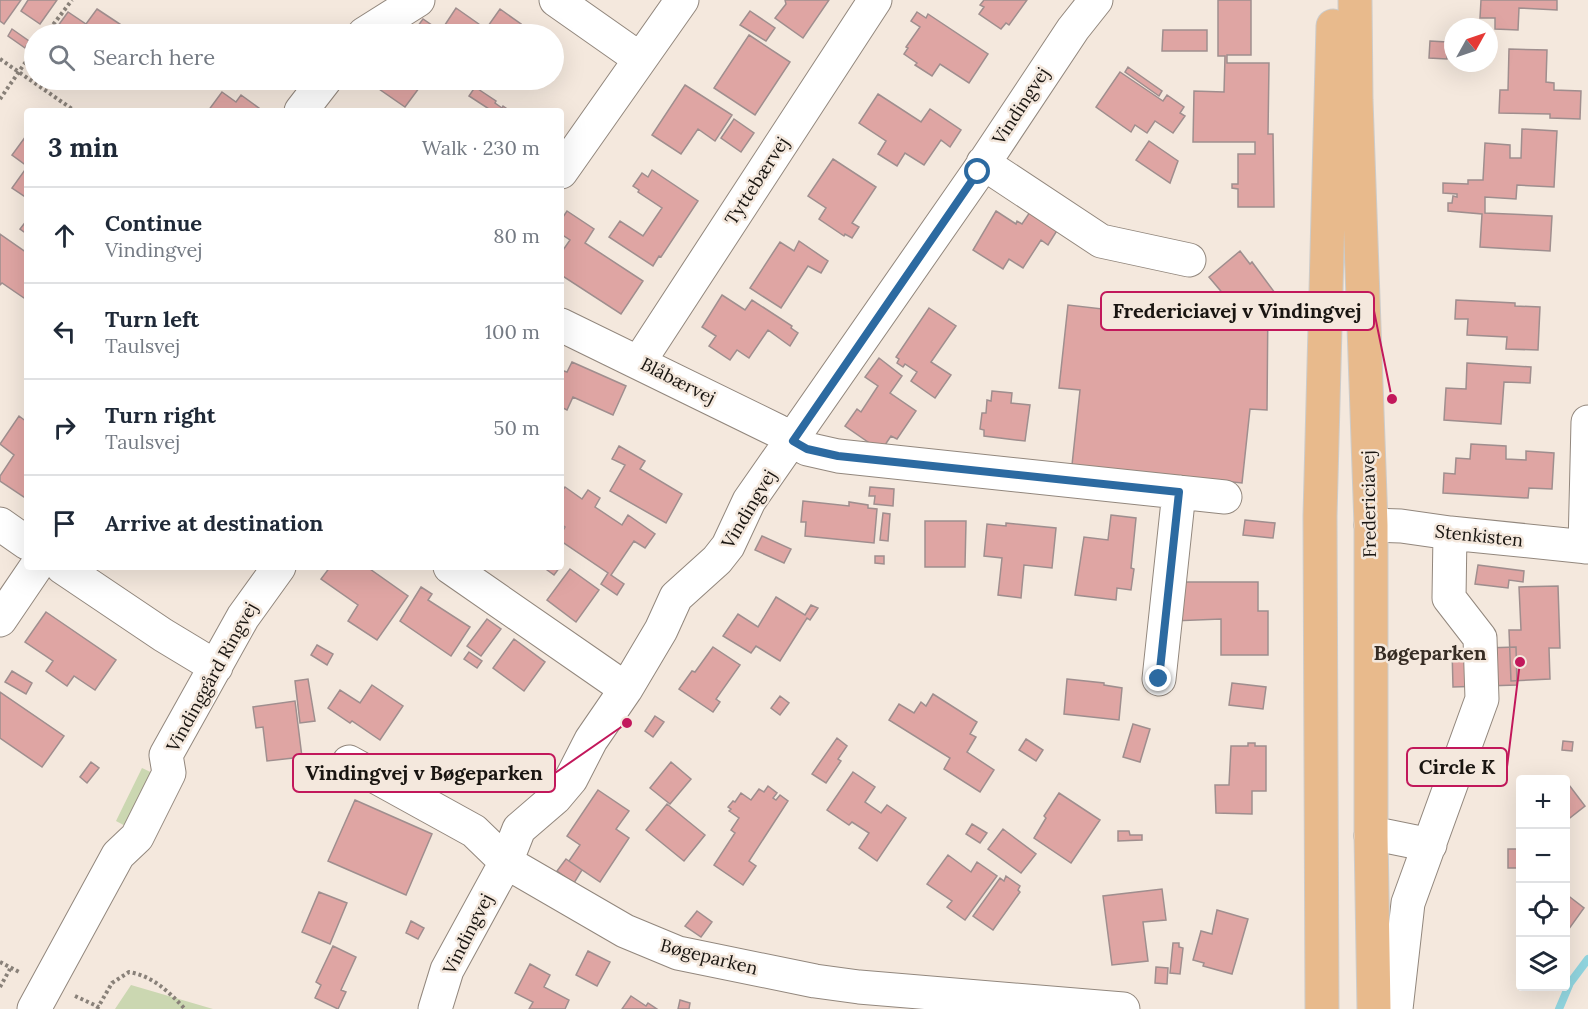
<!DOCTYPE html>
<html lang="en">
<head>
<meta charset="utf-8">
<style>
	:root { --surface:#fff; --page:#f2f2f3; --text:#1f2937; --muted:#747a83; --line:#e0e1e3 }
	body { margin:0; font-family:Lora,serif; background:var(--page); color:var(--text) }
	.controls { position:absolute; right:18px; bottom:18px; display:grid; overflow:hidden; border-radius:6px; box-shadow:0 6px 24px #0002 }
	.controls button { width:54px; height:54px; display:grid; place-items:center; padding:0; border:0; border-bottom:2px solid var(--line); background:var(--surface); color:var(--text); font:30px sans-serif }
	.compass { position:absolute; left:1444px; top:18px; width:54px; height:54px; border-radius:50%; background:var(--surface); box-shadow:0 6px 24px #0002; rotate:50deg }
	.stop { position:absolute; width:18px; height:18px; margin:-14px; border:4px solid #2c6aa1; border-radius:50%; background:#fff }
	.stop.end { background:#2c6aa1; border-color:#fff; box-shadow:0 2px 6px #0008 }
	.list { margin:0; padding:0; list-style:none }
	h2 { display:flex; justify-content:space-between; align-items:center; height:78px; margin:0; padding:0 24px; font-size:26px }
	h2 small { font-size:20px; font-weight:400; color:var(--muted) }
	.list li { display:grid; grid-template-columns:39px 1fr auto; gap:18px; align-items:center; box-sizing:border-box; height:96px; padding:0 24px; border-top:2px solid var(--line) }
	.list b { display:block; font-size:22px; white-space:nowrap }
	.list p { margin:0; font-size:20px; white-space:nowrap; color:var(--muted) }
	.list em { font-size:20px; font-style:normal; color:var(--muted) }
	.icon { flex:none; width:33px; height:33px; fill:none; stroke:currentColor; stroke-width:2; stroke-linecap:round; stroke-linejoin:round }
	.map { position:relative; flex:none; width:1588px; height:1009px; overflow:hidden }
	.search { position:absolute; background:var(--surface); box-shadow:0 6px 24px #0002; left:24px; top:24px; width:540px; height:66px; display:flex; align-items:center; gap:15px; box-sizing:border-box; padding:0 21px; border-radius:33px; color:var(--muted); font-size:22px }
	.panel { position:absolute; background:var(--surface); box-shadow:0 6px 24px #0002; left:24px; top:108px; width:540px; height:462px; border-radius:6px }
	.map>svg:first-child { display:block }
	.green { fill:#cbd7b1 }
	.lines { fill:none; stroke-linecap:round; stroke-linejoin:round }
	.stream { stroke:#91d5df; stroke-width:8 }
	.building { fill:#dfa5a3; stroke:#9f8e8e; stroke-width:1.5 }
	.minor-casing { stroke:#92877d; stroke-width:35 }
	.major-casing { stroke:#cccccb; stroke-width:35 }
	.path { stroke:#898179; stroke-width:4; stroke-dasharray:3 3; stroke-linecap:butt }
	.minor { stroke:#fff; stroke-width:33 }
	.major { stroke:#e8ba8c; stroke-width:33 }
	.route { stroke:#2c6aa1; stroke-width:8 }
	.labels { text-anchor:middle; stroke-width:5; stroke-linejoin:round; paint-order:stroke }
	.street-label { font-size:18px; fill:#191511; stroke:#f4e8dd }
	.neighbourhood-label { font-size:20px; font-weight:bold; fill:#362c24; stroke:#f4e8dd }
	.leader { fill:none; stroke:#c2185b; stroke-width:2 }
	.callout-dot { fill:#c2185b; stroke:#f4e8dd; stroke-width:2 }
	.callout { fill:#f4e8dd; stroke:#c2185b; stroke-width:2 }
	.callout-label { font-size:20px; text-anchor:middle; font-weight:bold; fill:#191511 }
</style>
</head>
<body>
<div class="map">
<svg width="1588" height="1009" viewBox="0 0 1588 1009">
	<rect width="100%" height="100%" fill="#f4e8dd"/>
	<!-- green -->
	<path class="green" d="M142 768 159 776 133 830 116 821Z
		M131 985 213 1009H115Z"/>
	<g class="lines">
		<!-- stream -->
		<path class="stream" d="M1559 1009 1570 983 1588 959"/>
	</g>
	<!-- building -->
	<path class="building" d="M0 0H21L4 24 0 21Z
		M28 0H57L40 24 21 11Z
		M785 0H829L803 38 775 18 786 4Z
		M984 0H1027L1009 25 1006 23 1001 29 979 14 984 7 980 5Z
		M1218 0H1251V55H1227V63H1269L1268 134H1273L1274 207H1238V189L1232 188V184H1238V154H1255V142H1193L1194 91 1224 92 1225 56H1218Z
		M1481 0H1557V10L1519 8 1518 30 1495 29V18H1480Z
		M456 8 486 29 500 9 521 24 513 34H412L423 19 439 30 437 33 439 34Z
		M97 9 135 34H52L68 12 86 24Z
		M750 11 775 28 766 41 740 25Z
		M917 12 926 18 928 14 988 54 969 83 940 64 932 76 915 65 917 63 904 54 908 48 906 47 920 27 911 21Z
		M12 29 29 41 25 48 8 36Z
		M1163 30H1207V51H1162Z
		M749 35 790 62 755 115 714 88Z
		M1430 41 1447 42V59L1429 58Z
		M1509 49 1547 50 1546 82 1554 83V90L1581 91 1580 119 1550 118V114L1499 113 1500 90H1508Z
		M1128 67 1162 91 1159 96 1125 72Z
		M1120 72 1163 101 1167 95 1184 107 1180 113 1185 116 1173 133 1155 121 1147 133 1135 125 1131 132 1096 107Z
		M366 80H425L405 107Z
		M685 85 732 115 715 141 698 129 681 154 652 135Z
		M475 87 496 101 495 103 502 108 503 106 510 111H492L469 96Z
		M222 92 236 102 241 95 263 111H208Z
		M878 94 921 122 930 109 961 130 950 147 941 140 924 165 905 153 897 166 878 154 886 141 859 123Z
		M734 119 754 133 741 152 721 138Z
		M1522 129 1557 131 1554 187 1517 185 1516 199 1485 197V213L1552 216 1550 251 1480 247 1482 214 1448 211V203H1452L1453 196 1457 197V194L1443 193V183L1468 184V180H1483L1485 143 1510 145V158H1521Z
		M26 136 27 137V166L12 155Z
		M1149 141 1178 161 1170 183 1136 160Z
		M833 159 876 187 852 223 859 227 852 238 845 234 844 236 819 219 826 208 808 196Z
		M27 167V198L12 188Z
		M652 170 698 201 661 257 659 256 653 266 609 237 620 221 643 236 662 208 638 192 639 190 633 186 642 173 648 177Z
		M567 211 594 229 585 243 643 281 621 314 561 275 563 271 561 270V253L570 240 561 234V220Z
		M996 211 1016 224 1017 221 1022 224 1030 212 1058 229 1048 245 1041 240 1023 268 1009 259 1003 269 973 250Z
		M27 220V234L20 229Z
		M0 234 27 253V293L24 298 2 283 0 285Z
		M799 241 828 261 821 273 808 266 781 308 750 288 780 242 794 251Z
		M1240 251 1250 264 1252 262 1275 293 1268 298 1267 410 1250 409 1242 483 1072 465 1080 390 1059 388 1068 305 1146 314V309L1186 313 1185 319 1235 324 1236 319 1241 315 1209 277Z
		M722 295 745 310 752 300 792 326 791 328 798 333 790 346 768 330 749 358 737 350 730 360 709 346 716 336 702 327Z
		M1456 300 1515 303V306L1540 307 1538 350 1506 349 1507 337 1467 335 1468 319H1455Z
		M929 308 956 326 931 362 951 375 935 398 911 381 917 372 905 364 903 367 897 363 899 359 896 357Z
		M879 358 902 376 890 393 916 411 897 439 891 436 881 451 845 426 857 409 861 412 878 386 865 377Z
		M572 362 626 386 613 415 573 397 567 410 561 407V370L567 372Z
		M1467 363 1531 367 1530 383 1504 382 1501 424 1444 420 1446 388 1466 389Z
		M992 391 1012 393 1011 403 1030 405 1025 441 984 436V430L980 429 982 413H986L987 400 991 401Z
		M19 416 27 422V499L0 481V476L14 455 0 444Z
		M1471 444 1506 446V459L1526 460V451L1554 453 1552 489 1529 488 1528 498 1443 493 1444 473 1455 474 1456 458 1470 459Z
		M619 446 645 461 640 469 682 494 666 523 610 491 625 465 612 459Z
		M565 487 582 499 588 490 600 498 595 507 622 525 628 515 655 534 645 548 634 541 611 575 624 584 617 595 601 584 608 573 561 541V534L565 527 561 524V492Z
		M870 487 894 489 893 506 874 504 875 496H869Z
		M803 501 849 506V502L868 505V508L877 509 874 543 805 536 806 522H801Z
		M883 513 890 514 888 541 880 540Z
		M1111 515 1136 518 1131 568 1134 569 1131 590 1117 588 1116 600 1075 595 1084 537 1108 540Z
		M1245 520 1275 523 1273 538 1243 535Z
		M925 521H966L965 567H925Z
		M1006 523 1056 528 1052 568 1024 565 1021 598 998 595 1002 558 984 556 987 524 1006 526Z
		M762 536 791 549 784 563 755 550Z
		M875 556H884V564L875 563Z
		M1478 565 1524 571 1523 582 1509 580 1508 588 1475 584Z
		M330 567H367L408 596 377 640 348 621 358 605 321 579Z
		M543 567H560L554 575Z
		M570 569 599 590 576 622 547 600Z
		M1188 582H1258V611H1268V655H1221V619L1172 621 1175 583Z
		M1558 586 1560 648H1549L1550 679 1511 681 1509 630H1521L1519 587Z
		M421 587 432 594 428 600 470 627 451 656 400 621Z
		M776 597 805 615 811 605 818 608 810 620 807 618 780 661 756 646 751 653 723 636 738 614 758 627Z
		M46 612 116 660 95 690 74 676 67 686 46 671 53 661 25 642Z
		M487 619 501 629 481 656 467 646Z
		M514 639 545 662 524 691 493 668Z
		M317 645 333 654 327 665 311 655Z
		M713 647 740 665 716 699 720 702 713 712 679 689 692 671 695 672Z
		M1516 647 1517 685 1453 687 1452 649Z
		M469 652 482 661 477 668 464 659Z
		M12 671 32 683 26 694 5 682Z
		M308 679 315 721 300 723 295 681Z
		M1067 679 1104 683V685L1122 688 1119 720 1064 714Z
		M1232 683 1266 687 1263 709 1229 705Z
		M372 685 403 706 380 740 352 721 350 723 328 708 340 690 360 703Z
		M0 692 64 736 42 767 0 738Z
		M933 694 977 722 970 734 976 737 967 752 994 770 980 792 944 769 950 758 889 720 899 704 914 713 921 702 926 706Z
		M780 696 789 703 780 715 771 708Z
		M295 701 302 757 267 761 263 727 256 728 253 707Z
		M655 716 664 722 653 737 645 731Z
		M1133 724 1150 729 1140 762 1123 757Z
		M837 738 847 746 838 759 841 761 826 783 812 774Z
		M1026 739 1043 750 1036 761 1019 750Z
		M1563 741 1573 742 1572 751 1562 750Z
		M1248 743H1255V746H1266V791H1252V814L1216 813 1215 785H1229L1231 746H1248Z
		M91 762 99 768 87 783 80 777Z
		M671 762 691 779 670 804 650 788Z
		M853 772 875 787 865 802 881 813 887 805 906 818 877 861 859 848 869 833 852 822 849 825 827 810Z
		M1566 781 1585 806 1566 821Z
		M768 786 777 793 773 798 776 800 780 795 788 801 749 861 756 866 743 885 714 865 735 833 731 830 739 818 729 811 731 809 728 807 733 801 735 802 741 793 751 800 759 789 764 792Z
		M598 790 629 811 616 829 629 838 600 882 569 861 580 845 567 836Z
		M1059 793 1100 820 1071 863 1034 838 1046 818 1044 816Z
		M355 800 432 834 406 895 328 861Z
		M667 804 705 835 684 861 646 830Z
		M972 824 987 833 980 843 966 834Z
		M1003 829 1036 854 1021 873 988 849Z
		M1118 831H1129L1130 835H1142V840L1118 841Z
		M1508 849H1520V868H1508Z
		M948 855 971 872 977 862 997 876 965 920 947 907 952 901 927 884Z
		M566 859 582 870 574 883 557 871Z
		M1006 876 1020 886 1018 890 1020 892 993 930 973 916 1000 878 1004 881Z
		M1162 889 1166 920 1143 922 1148 961 1112 965 1103 896Z
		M319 892 347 903 330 944 302 932Z
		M1566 894 1584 908 1566 933Z
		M1217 910 1248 919 1232 974 1203 966 1204 963 1193 960 1201 931 1212 934Z
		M697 911 712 922 701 937 685 926Z
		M411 921 424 928 418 939 406 933Z
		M1173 943H1179V947L1183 948 1180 974 1170 973Z
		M333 946 356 957 341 990 346 992 338 1009 315 998 321 985 316 982Z
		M588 951 610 962 597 986 576 975Z
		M530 964 550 975 544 987 569 1000 565 1009H529L533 1002 515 993Z
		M1156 967 1168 968 1167 984 1155 983Z
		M631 996 646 1006 648 1003 657 1009H622Z
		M680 1000 690 1003 689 1009H678Z"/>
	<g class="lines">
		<!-- minor casing -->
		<g class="minor-casing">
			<path id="minor" d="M556 0 640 59
				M364 34 418 0
				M301 111 325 80
				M983 163 1101 241 1189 260
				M561 172 682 0
				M561 325 778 431 807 449 838 456 1225 497
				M639 362 875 0
				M0 524 27 543
				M1371 525 1401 526 1450 533 1588 547
				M1585 547 1588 422
				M62 567 163 635 216 667
				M450 567 626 689
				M0 620 36 567
				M1159 679 1179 492
				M349 762 474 831 506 862 625 931 678 953 815 981 859 987 1123 1009
				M1371 836H1386L1430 845
				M34 1009 118 855 137 837 169 773 166 755 243 617 279 567
				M435 1009 447 970 506 862 519 829 555 798 571 779 591 740 626 689 661 630 676 597 717 560 728 546 749 501 978 172 1073 29 1096 0
				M1396 1009 1408 903 1482 699 1480 638 1449 598 1450 533"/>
		</g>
		<!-- major casing -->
		<g class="major-casing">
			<path id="major" d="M1355 0 1356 100 1371 525V836L1374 1009
				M1322 1009 1320 516 1333 26"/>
		</g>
		<!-- path -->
		<path class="path" d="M46 34 72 0
			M0 59 75 111
			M0 99 34 50
			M0 962 21 973
			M0 987 10 969
			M75 996 99 1007
			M97 1009 112 983 129 972C153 976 169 992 185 1009"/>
		<!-- minor -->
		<use href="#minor" class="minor"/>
		<!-- major -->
		<use href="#major" class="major"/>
	</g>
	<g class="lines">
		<!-- route -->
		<path class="route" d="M978 172 793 441 807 449 838 456 1179 492 1159 679"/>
	</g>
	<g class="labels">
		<!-- street labels -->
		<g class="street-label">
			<text transform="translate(1021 106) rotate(-57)" y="6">Vindingvej</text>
			<text transform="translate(757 181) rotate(-57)" y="6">Tyttebærvej</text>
			<text transform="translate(678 381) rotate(27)" y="6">Blåbærvej</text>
			<text transform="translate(1369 504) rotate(-91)" y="6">Fredericiavej</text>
			<text transform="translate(749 509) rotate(-59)" y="6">Vindingvej</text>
			<text transform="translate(1479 536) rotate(6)" y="6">Stenkisten</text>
			<text transform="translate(212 677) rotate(-61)" y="6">Vindinggård Ringvej</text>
			<text transform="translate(468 934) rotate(-63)" y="6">Vindingvej</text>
			<text transform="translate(709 957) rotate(14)" y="6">Bøgeparken</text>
		</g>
		<!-- neighbourhood labels -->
		<g class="neighbourhood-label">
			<text x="1430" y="660">Bøgeparken</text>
		</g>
	</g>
	<!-- callouts -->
	<path class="leader" d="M1392 399L1374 311M1520 662L1507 767M627 723L555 773"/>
	<g class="callout-dot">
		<circle cx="1392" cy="399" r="6"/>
		<circle cx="1520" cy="662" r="6"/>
		<circle cx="627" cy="723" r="6"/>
	</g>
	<g class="callout">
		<rect x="1101" y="292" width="273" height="38" rx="6"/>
		<rect x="1407" y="748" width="100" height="38" rx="6"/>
		<rect x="293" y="754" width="262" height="38" rx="6"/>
	</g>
	<g class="callout-label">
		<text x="1237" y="318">Fredericiavej v Vindingvej</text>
		<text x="1457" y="774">Circle K</text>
		<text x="424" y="780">Vindingvej v Bøgeparken</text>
	</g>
</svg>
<div class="controls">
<button>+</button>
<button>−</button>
<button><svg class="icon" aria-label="locate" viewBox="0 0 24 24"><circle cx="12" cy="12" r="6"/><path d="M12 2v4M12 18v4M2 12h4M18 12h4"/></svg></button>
<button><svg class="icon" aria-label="layers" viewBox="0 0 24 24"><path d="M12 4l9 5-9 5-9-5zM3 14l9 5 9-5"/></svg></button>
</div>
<svg class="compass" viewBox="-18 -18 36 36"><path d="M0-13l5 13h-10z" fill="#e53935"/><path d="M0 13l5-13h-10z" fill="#747a83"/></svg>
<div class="stop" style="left:978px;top:172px"></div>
<div class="stop end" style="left:1159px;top:679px"></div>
<div class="search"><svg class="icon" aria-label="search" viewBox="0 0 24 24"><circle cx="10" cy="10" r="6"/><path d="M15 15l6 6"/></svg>Search here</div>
<section class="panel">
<h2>3 min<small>Walk · 230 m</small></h2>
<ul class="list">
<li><svg class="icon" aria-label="ahead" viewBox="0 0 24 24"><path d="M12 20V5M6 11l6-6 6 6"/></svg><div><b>Continue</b><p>Vindingvej</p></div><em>80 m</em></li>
<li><svg class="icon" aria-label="left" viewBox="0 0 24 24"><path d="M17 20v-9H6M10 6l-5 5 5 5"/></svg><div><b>Turn left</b><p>Taulsvej</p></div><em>100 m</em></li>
<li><svg class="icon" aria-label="right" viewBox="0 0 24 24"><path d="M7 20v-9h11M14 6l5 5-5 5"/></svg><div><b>Turn right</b><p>Taulsvej</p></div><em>50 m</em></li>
<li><svg class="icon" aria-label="arrive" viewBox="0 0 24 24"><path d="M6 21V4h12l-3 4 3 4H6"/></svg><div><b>Arrive at destination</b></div></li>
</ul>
</section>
</div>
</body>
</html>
